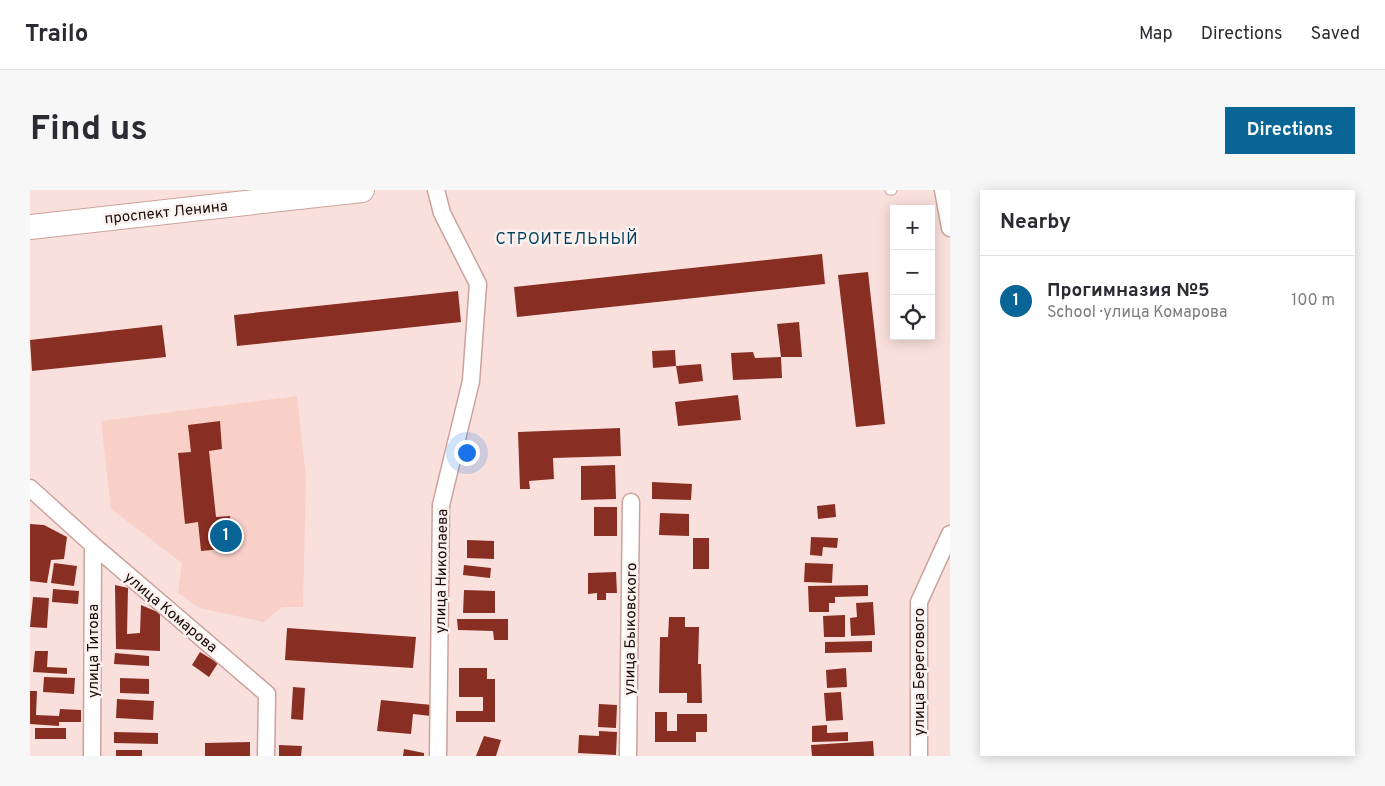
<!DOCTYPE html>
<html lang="en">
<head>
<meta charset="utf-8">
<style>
	:root { --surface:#fff; --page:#f7f7f7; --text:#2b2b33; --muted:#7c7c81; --line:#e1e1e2; --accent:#096595 }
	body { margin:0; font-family:Overpass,sans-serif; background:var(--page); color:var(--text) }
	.controls { position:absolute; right:15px; top:15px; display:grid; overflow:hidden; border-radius:0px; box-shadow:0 2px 12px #0003 }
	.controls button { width:45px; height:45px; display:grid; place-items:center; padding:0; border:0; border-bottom:1px solid var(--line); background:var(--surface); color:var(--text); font:25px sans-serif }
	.you { position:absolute; left:436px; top:262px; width:18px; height:18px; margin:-12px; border:4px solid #fff; border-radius:50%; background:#1a73e8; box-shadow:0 0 0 8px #1a73e833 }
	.badge { display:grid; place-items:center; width:32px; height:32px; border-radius:50%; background:var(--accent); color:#fff; font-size:16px; font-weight:700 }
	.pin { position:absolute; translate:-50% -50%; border:2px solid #fff; box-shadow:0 1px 5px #0006 }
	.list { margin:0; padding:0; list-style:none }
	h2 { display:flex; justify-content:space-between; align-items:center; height:65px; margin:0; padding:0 20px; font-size:21px }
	h2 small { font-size:16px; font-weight:400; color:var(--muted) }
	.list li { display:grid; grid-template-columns:32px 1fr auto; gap:15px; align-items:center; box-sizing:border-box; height:90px; padding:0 20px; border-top:1px solid var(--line) }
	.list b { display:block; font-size:19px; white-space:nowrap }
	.list p { margin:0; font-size:16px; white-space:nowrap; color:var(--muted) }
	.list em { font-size:16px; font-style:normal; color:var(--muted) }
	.icon { flex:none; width:28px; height:28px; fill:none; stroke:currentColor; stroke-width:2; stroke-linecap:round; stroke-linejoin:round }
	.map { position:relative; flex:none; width:920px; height:566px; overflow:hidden; border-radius:0px }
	header { display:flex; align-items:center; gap:30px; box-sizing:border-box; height:70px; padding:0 25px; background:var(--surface); border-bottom:1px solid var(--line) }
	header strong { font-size:24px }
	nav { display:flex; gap:28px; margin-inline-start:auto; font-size:18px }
	.intro { display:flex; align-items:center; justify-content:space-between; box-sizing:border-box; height:120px; padding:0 30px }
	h1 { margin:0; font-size:35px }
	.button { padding:12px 22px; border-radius:0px; background:var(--accent); color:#fff; font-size:18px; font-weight:700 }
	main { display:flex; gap:30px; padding:0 30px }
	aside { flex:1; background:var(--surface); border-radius:0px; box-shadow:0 2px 12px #0003 }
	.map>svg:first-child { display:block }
	.built { fill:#f8d0c8 }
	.building { fill:#892e22 }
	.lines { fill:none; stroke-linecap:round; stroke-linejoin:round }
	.lane-casing { stroke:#cba39c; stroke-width:11 }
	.street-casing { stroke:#cba39c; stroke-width:19 }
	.secondary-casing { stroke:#cba39c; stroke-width:26 }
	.lane { stroke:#fff; stroke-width:9 }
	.street { stroke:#fff; stroke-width:16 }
	.secondary { stroke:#fff; stroke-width:24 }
	.labels { text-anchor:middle; stroke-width:5; stroke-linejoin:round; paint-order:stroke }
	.street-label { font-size:15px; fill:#180a08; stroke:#fbf2f0 }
	.neighbourhood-label { font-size:16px; letter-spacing:1px; fill:#003d5e; stroke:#fbf2f0 }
</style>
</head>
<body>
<header>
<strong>Trailo</strong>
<nav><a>Map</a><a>Directions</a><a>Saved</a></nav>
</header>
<div class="intro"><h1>Find us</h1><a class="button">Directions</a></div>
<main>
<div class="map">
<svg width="920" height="566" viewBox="0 0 920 566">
	<rect width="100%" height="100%" fill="#fae0dc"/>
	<!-- built -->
	<path class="built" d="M267 206 276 288 273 417H252L234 432 169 418 148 403 152 373 81 319 71 231Z"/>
	<!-- building -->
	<path class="building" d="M792 64 795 94 487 127 484 97Z
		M838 82 855 234 826 237 808 85Z
		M428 101 431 132 207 156 204 125Z
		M769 132 772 167H751L747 134Z
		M132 135 136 167 2 181 0 150Z
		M645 160 646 176 623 178 622 161Z
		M723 162 725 168 751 167 752 188 703 190 701 163Z
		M671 174 673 191 649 194 646 176Z
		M708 205 711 230 648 236 645 212Z
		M190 231 192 259 179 261 186 327 200 326 203 358 171 361 168 332 155 334 148 263 161 262 158 235Z
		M590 238 591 266 523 268 524 289 499 291 500 299H490L488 242Z
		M585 275 586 309 551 310V276Z
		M622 292 662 294 661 310 622 309Z
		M805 314 806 327 788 329 787 316Z
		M564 317H587V346H564Z
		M630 323 659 324V346L629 345Z
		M0 334 14 335 37 347 34 369 21 370 17 393 0 391Z
		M781 347 808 348 807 358 793 357 792 366 780 365Z
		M663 348H679V379H663Z
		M437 350 464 351V369L437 368Z
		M24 373 47 376 44 396 21 393Z
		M775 373 803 374 802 393 774 392Z
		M434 375 461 378 460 388 433 385Z
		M586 382 587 403H576V410H567V403L558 404V383Z
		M85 395 98 398 97 444 110 443 111 415 130 423V461L86 459Z
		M838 395V406L805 407V413H799V422H779L778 396Z
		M23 399 49 401 48 414 22 412Z
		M434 400 465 401V423H433Z
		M3 407 19 408 17 438 0 437Z
		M843 412 845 445 821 446 820 428 827 427 826 413Z
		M815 425V447H794L793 426Z
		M639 427H655V437H669L668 474H671L672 513H657V503H629L630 447H638Z
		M427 429H478V450H464L463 441 428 440Z
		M257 438 386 447 383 478 255 470Z
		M842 451V462L795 463V452Z
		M5 461H18L17 477 37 478V484L3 482Z
		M170 462 188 473 179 487 162 475Z
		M85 463 119 466V476L84 474Z
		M429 478H457V489H465V532H426V521H453V507H429Z
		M816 478 817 497 797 498 796 480Z
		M14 487 45 488 44 504 13 502Z
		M90 488 119 489V504L90 503Z
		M263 497 275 498 273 530 261 529Z
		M0 501H7L6 525 29 526 30 519 51 520V532H29V536L0 534Z
		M811 502 813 530 796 531 794 503Z
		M87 509 124 511 123 530 86 528Z
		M351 510 402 515 401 526 383 524 381 544 347 541Z
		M569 514 587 515 586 538 568 537Z
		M625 522H637V541H647V524H677V542H666V552H625Z
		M797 535V543L818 542V551L782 552V536Z
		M5 538H36V549H5Z
		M569 541 587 542 586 565 548 563 549 545 569 546Z
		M84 542 128 543V554L84 553Z
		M454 546 471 550 466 566H446Z
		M843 551 844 566H782L781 555Z
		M220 552V566H175V553Z
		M249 555 272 556 271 566H249Z
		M374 559 394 563V566H373Z
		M86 560H112V566H86Z"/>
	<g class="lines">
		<!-- lane casing -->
		<g class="lane-casing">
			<path id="lane" d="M860 0H862"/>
		</g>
		<!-- street casing -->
		<g class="street-casing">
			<path id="street" d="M406 0 412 23 448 94 441 191 411 315 408 566
				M913 0 920 38
				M0 298 63 355 237 504 236 566
				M62 566 63 355
				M598 566 601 312
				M889 566V412L920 344"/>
		</g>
		<!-- secondary casing -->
		<g class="secondary-casing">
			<path id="secondary" d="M0 37 332 0"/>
		</g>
		<!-- lane -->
		<use href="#lane" class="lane"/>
		<!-- street -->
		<use href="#street" class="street"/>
		<!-- secondary -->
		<use href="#secondary" class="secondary"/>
	</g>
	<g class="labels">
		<!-- street labels -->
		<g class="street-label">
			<text transform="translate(136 22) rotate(-6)" y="5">проспект Ленина</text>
			<text transform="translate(411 381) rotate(-89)" y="5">улица Николаева</text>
			<text transform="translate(141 422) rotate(40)" y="5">улица Комарова</text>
			<text transform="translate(600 439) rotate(-89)" y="5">улица Быковского</text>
			<text transform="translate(63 461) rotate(-90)" y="5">улица Титова</text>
			<text transform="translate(889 482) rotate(-90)" y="5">улица Берегового</text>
		</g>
		<!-- neighbourhood labels -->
		<g class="neighbourhood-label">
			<text x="537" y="54">СТРОИТЕЛЬНЫЙ</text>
		</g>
	</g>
</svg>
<div class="controls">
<button>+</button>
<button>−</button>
<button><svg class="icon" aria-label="locate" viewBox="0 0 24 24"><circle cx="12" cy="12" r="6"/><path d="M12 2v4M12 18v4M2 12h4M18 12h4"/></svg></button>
</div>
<div class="you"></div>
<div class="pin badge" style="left:196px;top:346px">1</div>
</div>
<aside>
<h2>Nearby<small></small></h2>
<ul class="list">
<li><span class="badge">1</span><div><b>Прогимназия №5</b><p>School · улица Комарова</p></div><em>100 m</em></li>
</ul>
</aside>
</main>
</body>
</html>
